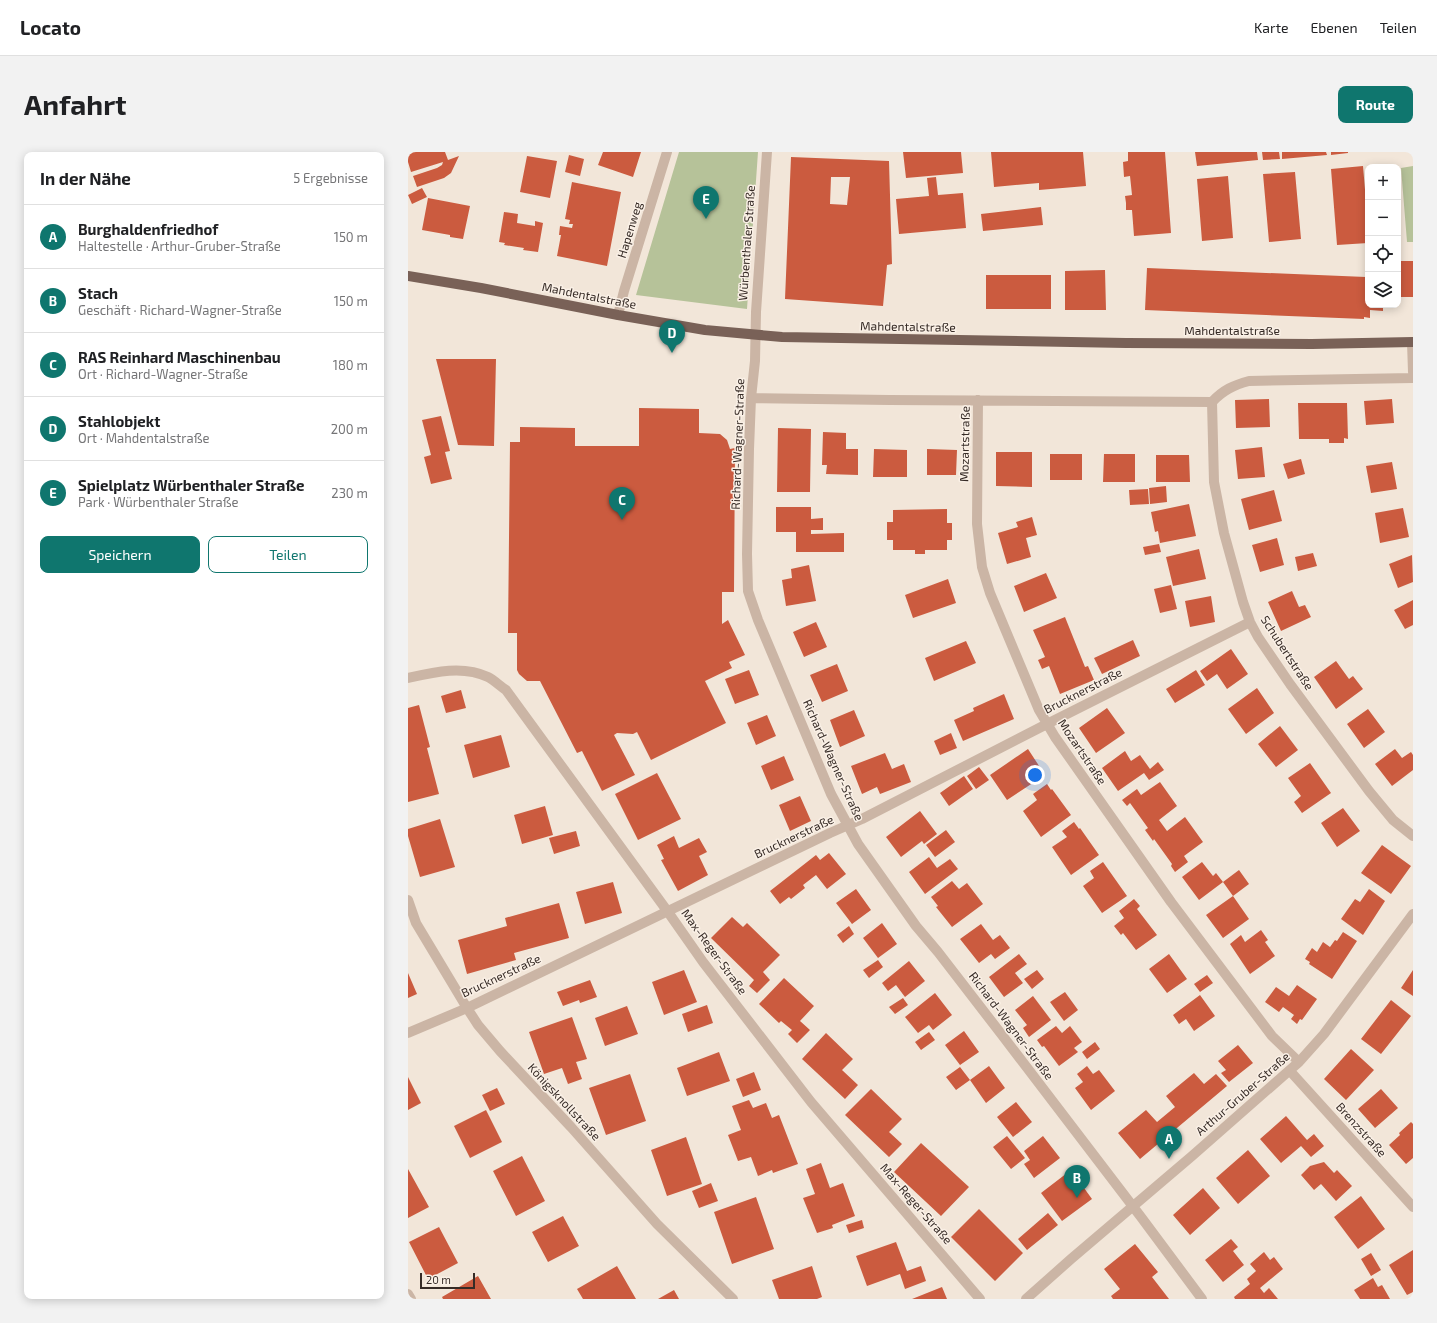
<!DOCTYPE html>
<html lang="de">
<head>
<meta charset="utf-8">
<style>
	:root { --surface:#fff; --page:#f2f2f2; --text:#202124; --muted:#757577; --line:#e0e0e0; --accent:#0f766e }
	body { margin:0; font-family:"Exo 2",sans-serif; background:var(--page); color:var(--text) }
	.controls { position:absolute; right:12px; top:12px; display:grid; overflow:hidden; border-radius:8px; box-shadow:0 2px 10px #0003 }
	.controls button { width:36px; height:36px; display:grid; place-items:center; padding:0; border:0; border-bottom:1px solid var(--line); background:var(--surface); color:var(--text); font:20px sans-serif }
	.scale { position:absolute; left:12px; bottom:10px; width:55px; box-sizing:border-box; padding-left:4px; border:2px solid #362b26; border-top:0; font-size:11px; line-height:14px; white-space:nowrap; color:#362b26; -webkit-text-stroke:3px #faf0e6; paint-order:stroke }
	.you { position:absolute; left:627px; top:623px; width:14px; height:14px; margin:-10px; border:3px solid #fff; border-radius:50%; background:#1a73e8; box-shadow:0 0 0 6px #1a73e833 }
	.badge { display:grid; place-items:center; width:26px; height:26px; border-radius:50%; background:var(--accent); color:#fff; font-size:13px; font-weight:700 }
	.pin { position:absolute; translate:-50% -33px; filter:drop-shadow(0 1px 2px #0008) }
	.pin::after { content:''; position:absolute; top:21px; width:14px; height:12px; background:inherit; clip-path:polygon(0 0,100% 0,50% 100%) }
	.list { margin:0; padding:0; list-style:none }
	h2 { display:flex; justify-content:space-between; align-items:center; height:52px; margin:0; padding:0 16px; font-size:17px }
	h2 small { font-size:13px; font-weight:400; color:var(--muted) }
	.list li { display:grid; grid-template-columns:26px 1fr auto; gap:12px; align-items:center; box-sizing:border-box; height:64px; padding:0 16px; border-top:1px solid var(--line) }
	.list b { display:block; font-size:15px; white-space:nowrap }
	.list p { margin:0; font-size:13px; white-space:nowrap; color:var(--muted) }
	.list em { font-size:13px; font-style:normal; color:var(--muted) }
	.actions { display:flex; gap:8px; padding:12px 16px }
	.actions a { flex:1; padding:9px 0; border:1px solid var(--accent); border-radius:8px; text-align:center; font-size:14px; color:var(--accent) }
	.actions .main { background:var(--accent); color:#fff }
	.icon { flex:none; width:22px; height:22px; fill:none; stroke:currentColor; stroke-width:2; stroke-linecap:round; stroke-linejoin:round }
	.map { position:relative; flex:none; width:1005px; height:1147px; overflow:hidden; border-radius:8px }
	header { display:flex; align-items:center; gap:24px; box-sizing:border-box; height:56px; padding:0 20px; background:var(--surface); border-bottom:1px solid var(--line) }
	header strong { font-size:19px }
	nav { display:flex; gap:22px; margin-inline-start:auto; font-size:14px }
	.intro { display:flex; align-items:center; justify-content:space-between; box-sizing:border-box; height:96px; padding:0 24px }
	h1 { margin:0; font-size:28px }
	.button { padding:10px 18px; border-radius:8px; background:var(--accent); color:#fff; font-size:14px; font-weight:700 }
	main { display:flex; gap:24px; padding:0 24px }
	aside { flex:1; background:var(--surface); border-radius:8px; box-shadow:0 2px 10px #0003 }
	.map>svg:first-child { display:block }
	.green { fill:#b6c299 }
	.building { fill:#cb5b3f; fill-rule:evenodd }
	.lines { fill:none; stroke-linecap:round; stroke-linejoin:round }
	.minor { stroke:#cbb5a5; stroke-width:10 }
	.major { stroke:#796157; stroke-width:10 }
	.labels { text-anchor:middle; stroke-width:3; stroke-linejoin:round; paint-order:stroke }
	.street-label { font-size:12px; fill:#362b26; stroke:#faf0e6 }
</style>
</head>
<body>
<header>
<strong>Locato</strong>
<nav><a>Karte</a><a>Ebenen</a><a>Teilen</a></nav>
</header>
<div class="intro"><h1>Anfahrt</h1><a class="button">Route</a></div>
<main>
<aside>
<h2>In der Nähe<small>5 Ergebnisse</small></h2>
<ul class="list">
<li><span class="badge">A</span><div><b>Burghaldenfriedhof</b><p>Haltestelle · Arthur-Gruber-Straße</p></div><em>150 m</em></li>
<li><span class="badge">B</span><div><b>Stach</b><p>Geschäft · Richard-Wagner-Straße</p></div><em>150 m</em></li>
<li><span class="badge">C</span><div><b>RAS Reinhard Maschinenbau</b><p>Ort · Richard-Wagner-Straße</p></div><em>180 m</em></li>
<li><span class="badge">D</span><div><b>Stahlobjekt</b><p>Ort · Mahdentalstraße</p></div><em>200 m</em></li>
<li><span class="badge">E</span><div><b>Spielplatz Würbenthaler Straße</b><p>Park · Würbenthaler Straße</p></div><em>230 m</em></li>
</ul>
<div class="actions"><a class="main">Speichern</a><a>Teilen</a></div>
</aside>
<div class="map">
<svg width="1005" height="1147" viewBox="0 0 1005 1147">
	<rect width="100%" height="100%" fill="#f2e6d9"/>
	<!-- green -->
	<path class="green" d="M271 0H350L339 157 228 143Z
		M1005 14V90H999L993 16Z"/>
	<!-- building -->
	<path class="building" d="M0 0H37L40 8 51 4 43 21 36 26 9 35 5 24 29 16 34 13 35 10 3 20 0 10Z
		M195 0H233L225 25 190 13Z
		M495 0H553L555 21 498 26Z
		M583 0H675L678 34 631 38V31L586 35Z
		M720 0H757L763 81 726 84 724 58H718V51L717 44 724 43 722 24 716 25 715 10 720 9Z
		M787 0H849L850 8 789 14Z
		M854 0H871L872 7 855 8Z
		M874 0H918L919 3 874 7Z
		M923 0H940V1L923 3Z
		M161 3 176 7 172 24 157 20Z
		M119 4 149 9 142 46 112 40Z
		M383 5 481 9 484 112 479 113 475 154 377 147ZM423 25H442L439 53 422 52Z
		M955 14 960 73V91L929 93 923 17Z
		M887 20 893 87 861 90 855 22Z
		M820 24 825 86 794 89 789 27Z
		M528 25 530 43 555 41 558 76 491 82 488 47 521 44 519 26Z
		M164 30 213 40 199 114 149 104 153 83H151L152 74 164 76 165 72H161L162 68 157 67Z
		M14 36 19 45 4 52 0 43Z
		M20 46 62 54 55 87 42 85V83L14 78Z
		M633 55 635 73 575 79 573 62Z
		M96 60 110 62 109 71 127 74V69L135 71 130 100 115 98 116 96 96 93 97 91 91 90Z
		M990 109H1005V145H990Z
		M739 116 958 125V134H960V153H975V159L962 158V166L956 165V167L737 158Z
		M697 118 698 158H657V119Z
		M578 123H643V157H578Z
		M28 207H88L86 294 50 293Z
		M861 247 862 275 828 276 827 248Z
		M984 247 986 271 958 273 956 249Z
		M890 251H939L940 287 936 286V291H921V287H891Z
		M231 256 291 257V281L312 282 319 288 322 297 327 296 326 440H314V472L320 468 337 503 321 510 324 516 297 529 318 571 243 608 229 580 225 582 209 581 206 583 227 623 194 639 174 599 169 601 132 529H119L111 522 109 518V481H100L102 290H112V275L167 276V294H231Z
		M33 264 42 299 37 300 44 327 23 332 16 305 23 303 14 268Z
		M370 276 403 277 402 340H369Z
		M415 280 438 281V297H450V323L418 322 419 313H414Z
		M854 295 857 325 830 327 827 298Z
		M466 297 499 298V325H465Z
		M519 297 549 298 548 323H519Z
		M588 300H624V335L588 334Z
		M642 302H674V328H642Z
		M696 302H727V330H695Z
		M748 303H781L782 330H748Z
		M893 307 897 322 880 327 875 312Z
		M984 310 989 337 963 341 958 314Z
		M758 334 759 350 742 352 741 336Z
		M740 337 741 352 722 353 721 338Z
		M866 338 874 369 841 378 833 347Z
		M781 352 788 384 752 391 750 379 747 380 743 360Z
		M368 355H403V367L415 366V378H403V382L436 381V400H388V380H368Z
		M995 356 1001 385 972 391 967 361Z
		M539 357V371H544V388H539V398H517V402H507V398H485V388H479V370H485V358Z
		M624 365 629 383 618 386 623 405 599 412 590 381 610 375 608 370Z
		M869 386 876 413 852 420 844 393Z
		M751 392 753 400 737 403 735 395Z
		M791 397 798 427 765 434 758 405Z
		M905 401 909 414 890 419 887 405Z
		M1004 403 1005 430 990 436 981 412Z
		M401 413 408 449 378 454 374 428 384 426 383 417Z
		M638 421 649 446 616 460 606 434Z
		M540 427 548 451 505 466 497 443Z
		M763 433 769 457 752 461 746 437Z
		M884 439 891 455 897 453 903 465 873 479 860 450Z
		M803 444 807 470 782 475 777 449Z
		M1005 448V473L997 477 986 458Z
		M657 465 677 515 680 514 686 528 652 542 641 514 634 517 630 508 637 505 625 478Z
		M408 470 419 495 396 505 385 480Z
		M725 488 732 504 694 522 686 506Z
		M558 489 568 511 526 529 517 506Z
		M823 497 840 522 819 537 809 522 799 529 792 519Z
		M928 509 941 527 945 524 955 537 928 557 906 525Z
		M429 512 440 539 414 550 402 523Z
		M341 518 351 543 327 552 317 527Z
		M788 518 797 533 767 551 758 537Z
		M849 536 866 561 838 582 820 557Z
		M53 538 58 556 38 561 33 544Z
		M596 542 606 567 555 589 546 568 566 559 565 556Z
		M11 553 22 595 19 596 31 642 0 650V556Z
		M699 556 717 581 688 601 671 576Z
		M960 557 977 580 956 596 939 572Z
		M446 558 457 584 432 595 422 568Z
		M359 563 368 584 348 593 339 571Z
		M872 574 890 598 868 615 850 592Z
		M543 581 549 596 532 603 526 589Z
		M93 583 102 615 65 626 56 593Z
		M620 597 637 623 599 648 582 623Z
		M987 597 994 606 1003 600 1005 603V618L984 634 967 612Z
		M717 599 723 609 732 603 742 617 750 610 756 618 741 628 736 621 710 639 694 616Z
		M477 601 484 617 496 612 503 630 472 642 469 635 454 642 443 614Z
		M376 604 386 628 363 638 353 614Z
		M902 611 923 641 894 661 886 650 893 644 880 626Z
		M571 615 581 628 568 637 559 624Z
		M249 621 273 667 230 688 207 642Z
		M556 624 565 637 541 654 532 641Z
		M752 630 769 654 751 668 759 679 777 665 795 690 776 704 780 710 767 720 763 714 764 712 746 687 745 689 737 678 740 676 722 651 719 654 714 648 729 637 733 643Z
		M639 632 643 638 644 637 663 663 633 685 615 659 629 648 625 642Z
		M392 644 403 669 382 679 371 653Z
		M137 654 145 683 114 692 106 663Z
		M935 656 952 679 929 695 913 671Z
		M512 659 529 682 516 692 514 689 493 705 478 685Z
		M32 667 47 715 12 725 0 684V677Z
		M666 670 671 677 672 676 691 703 663 723 644 695 659 685 654 679Z
		M538 678 547 690 527 705 518 693Z
		M168 679 172 694 146 702 141 686Z
		M266 684 271 696 291 686 299 700 291 704 300 723 270 739 253 708 256 707 249 693Z
		M974 693 1003 714 983 742 953 721Z
		M421 701 438 722 419 737 408 723 395 733 397 736 383 747 381 745 372 752 362 739 408 703 412 708Z
		M521 705 529 716 542 707 550 717 517 742 501 720Z
		M695 710 719 744 694 761 675 734 686 726 682 719Z
		M794 710 805 724 808 721 815 730 831 718 841 732 825 744 815 730 791 748 774 725Z
		M544 729 551 737 559 731 575 752 544 775 528 755 530 754 523 745Z
		M205 730 214 761 177 772 168 740Z
		M448 737 463 758 444 772 428 751Z
		M961 737 977 749 955 783 933 767 947 747 952 750Z
		M825 744 841 767 815 786 798 763Z
		M726 747 732 754 729 757 749 783 728 798 715 781 713 783 706 774 716 766 711 759Z
		M151 751 161 786 106 801 108 808 59 822 50 788 99 774 97 766Z
		M324 765 335 775 339 771 372 803 355 820 362 828 349 841 341 834 346 828 303 786Z
		M474 771 489 792 470 806 455 786Z
		M573 772 585 788 592 783 602 796 587 807 583 802 571 811 552 787Z
		M441 774 446 782 435 791 429 783Z
		M853 778 860 788 857 790 867 804 842 822 822 792 833 783 837 790Z
		M935 780 949 789 924 827 901 812 902 810 897 807 904 796 909 800 915 790 922 795 927 788 929 789Z
		M611 802 619 812 607 821 615 831 596 845 581 825Z
		M761 802 779 827 759 841 741 817Z
		M470 808 475 815 461 826 455 818Z
		M501 809 517 829 497 845 488 833 480 839 474 831Z
		M276 818 289 850 256 863 244 830Z
		M629 818 636 827 624 837 616 827Z
		M1005 818V844L993 836Z
		M0 821 9 842 0 846Z
		M799 823 805 831 792 840 786 832Z
		M376 826 406 854 392 869 402 878 389 891 380 882 384 878 373 869 371 871 351 852Z
		M182 828 189 845 172 851 171 848 155 854 149 840Z
		M889 833 909 847 894 868 892 867 889 872 883 867 886 863 875 855 871 860 857 850 868 835 881 844Z
		M657 840 670 858 656 869 642 850Z
		M527 841 544 863 525 878 521 873 510 881 497 865Z
		M792 843 807 864 786 879 778 867 771 872 765 863Z
		M625 844 643 868 621 885 615 876 619 873 607 858Z
		M495 846 500 853 487 862 481 855Z
		M983 848 1003 864 973 902 953 887Z
		M299 853 305 871 280 880 274 862Z
		M219 854 230 882 197 894 187 866Z
		M164 865 179 907 168 910 174 927 160 932 154 916 136 922 121 880Z
		M648 874 654 881 662 874 674 890 666 896 670 900 651 914 636 894 634 895 629 888Z
		M556 879 571 900 552 913 537 893Z
		M521 880 527 888 513 898 507 890Z
		M418 881 445 907 434 918 450 933 437 947 394 907Z
		M687 890 692 897 679 907 674 900Z
		M830 893 845 911 821 930 813 921 818 918 810 909Z
		M943 897 966 918 938 948 916 927Z
		M311 900 322 929 279 944 269 916Z
		M581 914 597 936 578 951 562 928Z
		M679 914 685 922 691 918 707 939 683 958 667 936 675 930 669 922Z
		M552 915 562 928 548 938 538 925Z
		M346 920 353 938 335 945 328 927Z
		M786 921 796 932 808 922 819 934 732 1007 710 981 738 958 749 970 767 955 758 944Z
		M222 922 238 969 198 983 181 936Z
		M0 925 13 951 0 958Z
		M89 936 97 952 82 959 74 943Z
		M463 937 494 967 481 980 494 992 481 1005 437 963Z
		M973 937 990 956 967 976 950 957Z
		M341 948 345 956 358 951 364 966 371 963 390 1012 365 1021 364 1018 350 1024 343 1005 330 1009 320 983 333 978 324 954Z
		M608 950 624 970 605 985 589 965Z
		M78 958 94 990 62 1006 46 974Z
		M878 964 899 988 906 982 916 994 903 1005 893 994 873 1011 852 987Z
		M1003 970 1005 972V1006L998 1012 981 993 992 983 991 981Z
		M599 984 617 1006 603 1017 585 995Z
		M635 984 652 1006 626 1026 616 1012 622 1008 616 999Z
		M278 985 294 1032 259 1044 243 998Z
		M513 991 561 1035 533 1064 486 1020Z
		M840 998 862 1024 830 1052 808 1026Z
		M114 1004 137 1049 108 1064 85 1019Z
		M916 1010 926 1021 929 1018 944 1034 928 1049 913 1032 906 1038 893 1023 902 1014Z
		M413 1011 422 1036 435 1031 447 1064 424 1073 425 1076 409 1081 395 1046 407 1042 398 1017Z
		M0 1017 21 1055 0 1066Z
		M663 1018 684 1047 654 1069 633 1041Z
		M303 1031 310 1049 291 1056 284 1039Z
		M795 1036 812 1056 782 1083 765 1063Z
		M953 1044 977 1077 950 1097 926 1065Z
		M348 1045 366 1097 324 1112 306 1060Z
		M571 1057 615 1101 587 1129 543 1085Z
		M640 1061 650 1073 619 1098 610 1087Z
		M155 1064 171 1094 140 1110 124 1080Z
		M454 1068 456 1076 441 1081 438 1073Z
		M31 1075 50 1111 20 1127 1 1090Z
		M823 1087 830 1095 825 1099 836 1113 815 1130 797 1108Z
		M488 1090 499 1119 513 1114 518 1129 497 1137 492 1122 459 1134 448 1104Z
		M727 1092 750 1120 744 1125 761 1147H705L703 1144 712 1137 696 1117Z
		M1005 1098V1140L999 1143 981 1113Z
		M856 1100 862 1108 866 1105 875 1117 852 1136 856 1141 861 1136 870 1147H827L826 1145 842 1132 839 1127 848 1119 842 1112Z
		M963 1101 973 1118 963 1124 953 1107Z
		M209 1114 228 1147H175L169 1137Z
		M404 1114 414 1145 409 1147H371L364 1128Z
		M70 1124 83 1147H35L34 1145Z
		M965 1126 970 1135 974 1133 982 1147H952L946 1138Z
		M534 1135 539 1147H504Z
		M266 1138 271 1147H250Z"/>
	<g class="lines">
		<!-- minor -->
		<path class="minor" d="M359 0 348 160 347 209 343 246 341 297 339 402 340 439 350 468 423 642 450 692 508 774 530 800 594 883 733 1065 794 1147
			M210 163 216 139 259 0
			M1004 190 1005 220
			M343 246 481 248 804 250C815 238 826 233 841 229L1005 226
			M570 248 569 372 574 415 582 441 631 558 647 585 763 750 864 884 891 910
			M804 250 806 330 816 381 835 450 842 470 850 485 882 532 961 639 985 668 1005 684
			M0 526C26 520 55 513 80 525 86 528 92 534 98 538L260 760 295 810 403 950 572 1147
			M0 748 8 771 59 856 70 873 92 899 163 975 249 1072 325 1147
			M0 881 59 856 422 681 454 667 639 572 842 470
			M882 919 1005 1055
			M0 1142 3 1147
			M618 1147 663 1107 784 1004 891 910 916 882 1005 762"/>
		<!-- major -->
		<path class="major" d="M0 124 73 136 210 163 297 178 374 185 718 191 904 192 1005 190"/>
	</g>
	<g class="labels">
		<!-- street labels -->
		<g class="street-label">
			<text transform="translate(222 78) rotate(-73)" y="4">Hapenweg</text>
			<text transform="translate(339 91) rotate(-86)" y="4">Würbenthaler Straße</text>
			<text transform="translate(181 144) rotate(11)" y="4">Mahdentalstraße</text>
			<text transform="translate(500 175) rotate(1)" y="4">Mahdentalstraße</text>
			<text x="824" y="183">Mahdentalstraße</text>
			<text transform="translate(330 292) rotate(-88)" y="4">Richard-Wagner-Straße</text>
			<text transform="translate(557 292) rotate(-89)" y="4">Mozartstraße</text>
			<text transform="translate(879 501) rotate(57)" y="4">Schubertstraße</text>
			<text transform="translate(675 539) rotate(-27)" y="4">Brucknerstraße</text>
			<text transform="translate(674 600) rotate(56)" y="4">Mozartstraße</text>
			<text transform="translate(425 608) rotate(66)" y="4">Richard-Wagner-Straße</text>
			<text transform="translate(386 685) rotate(-25)" y="4">Brucknerstraße</text>
			<text transform="translate(306 800) rotate(54)" y="4">Max-Reger-Straße</text>
			<text transform="translate(93 824) rotate(-25)" y="4">Brucknerstraße</text>
			<text transform="translate(603 874) rotate(53)" y="4">Richard-Wagner-Straße</text>
			<text transform="translate(835 942) rotate(-41)" y="4">Arthur-Gruber-Straße</text>
			<text transform="translate(156 950) rotate(47)" y="4">Königsknollstraße</text>
			<text transform="translate(953 978) rotate(48)" y="4">Brenzstraße</text>
			<text transform="translate(508 1052) rotate(49)" y="4">Max-Reger-Straße</text>
		</g>
	</g>
</svg>
<div class="controls">
<button>+</button>
<button>−</button>
<button><svg class="icon" aria-label="locate" viewBox="0 0 24 24"><circle cx="12" cy="12" r="6"/><path d="M12 2v4M12 18v4M2 12h4M18 12h4"/></svg></button>
<button><svg class="icon" aria-label="layers" viewBox="0 0 24 24"><path d="M12 4l9 5-9 5-9-5zM3 14l9 5 9-5"/></svg></button>
</div>
<div class="scale">20 m</div>
<div class="you"></div>
<div class="pin badge" style="left:761px;top:1007px">A</div>
<div class="pin badge" style="left:669px;top:1046px">B</div>
<div class="pin badge" style="left:214px;top:368px">C</div>
<div class="pin badge" style="left:264px;top:201px">D</div>
<div class="pin badge" style="left:298px;top:67px">E</div>
</div>
</main>
</body>
</html>
